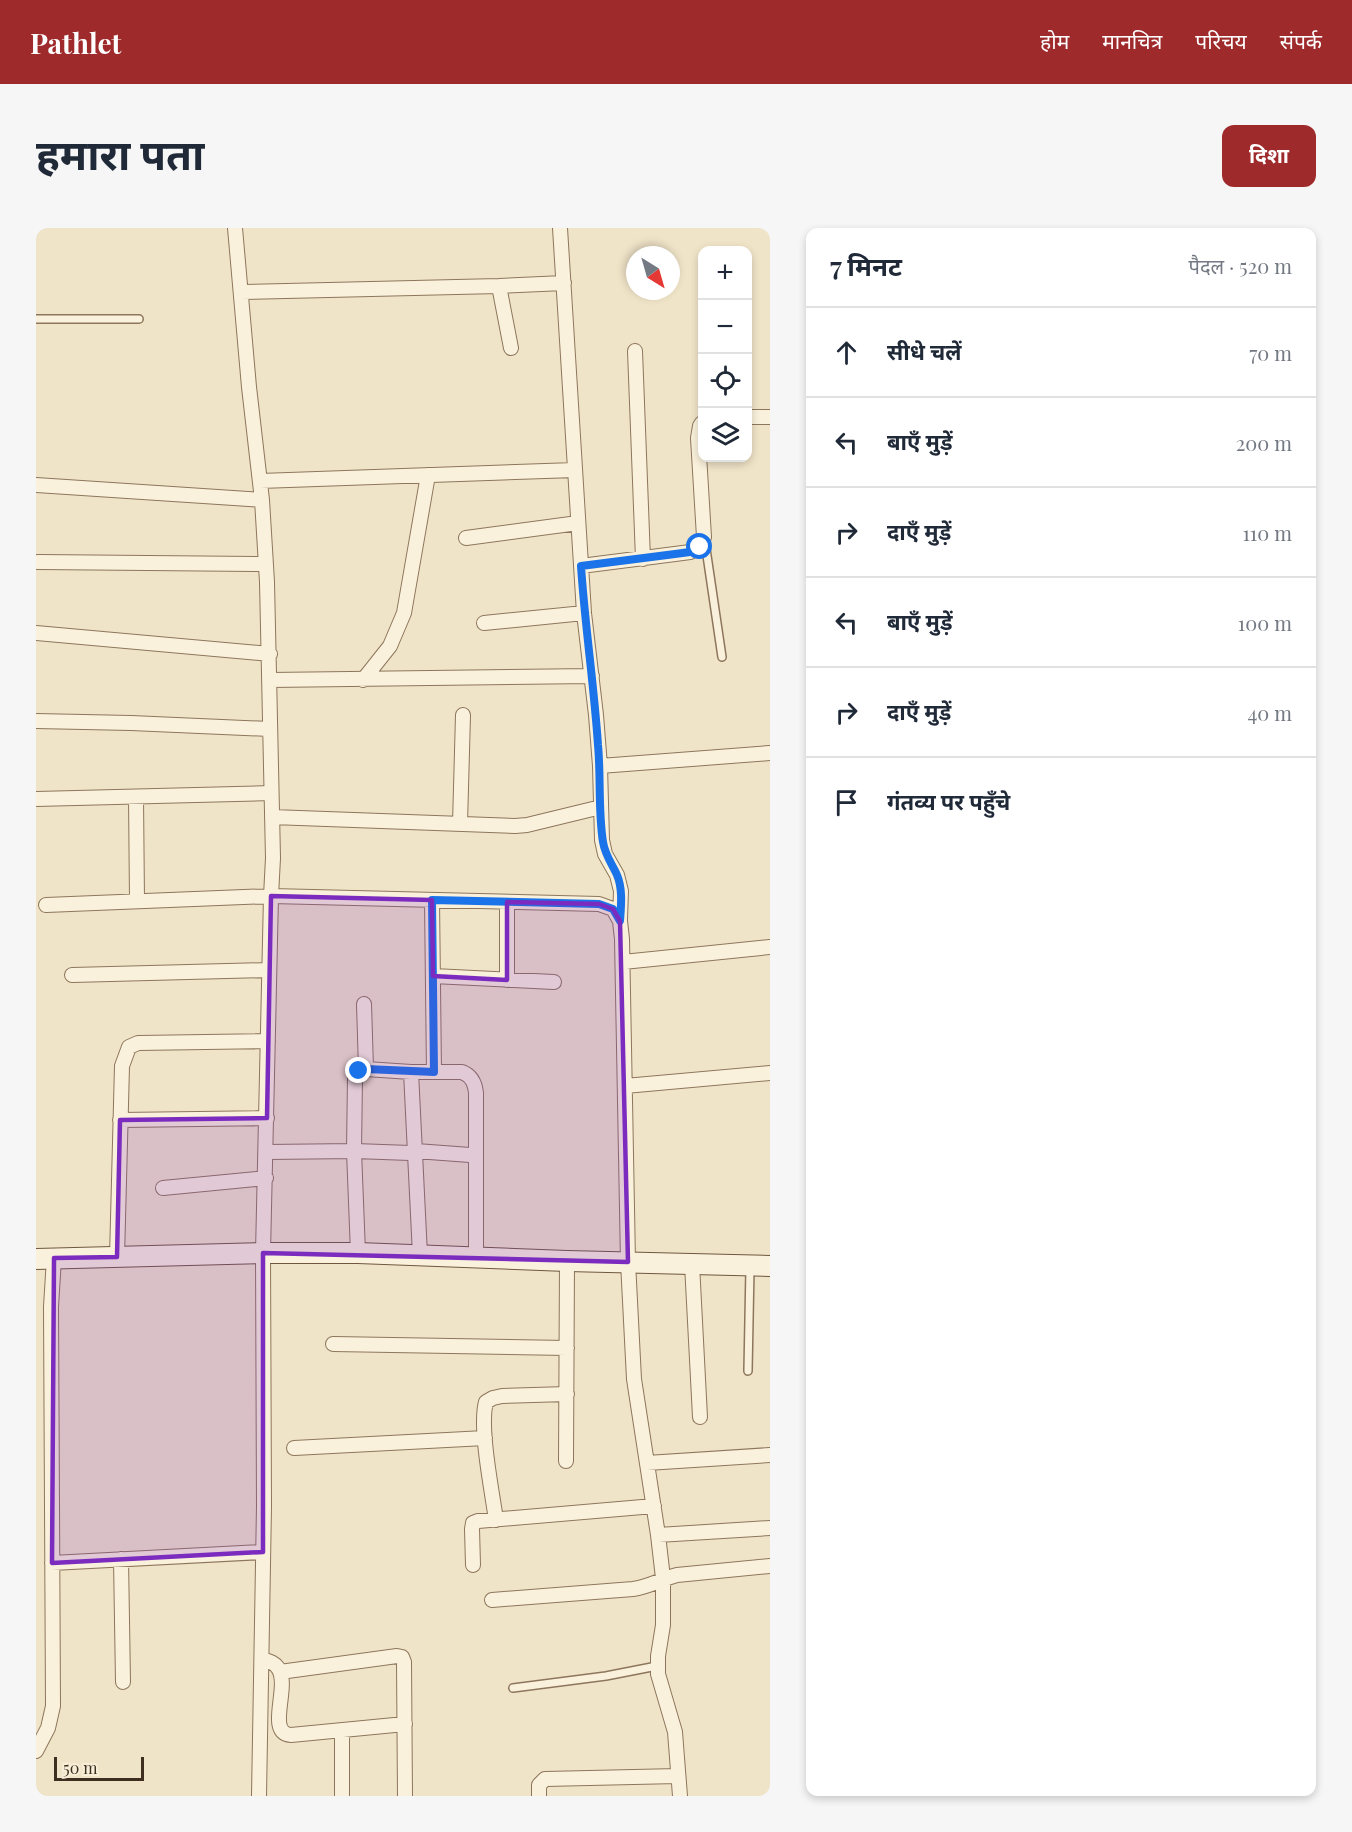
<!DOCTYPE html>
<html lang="hi">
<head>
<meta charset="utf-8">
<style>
	:root { --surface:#fff; --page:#f6f6f7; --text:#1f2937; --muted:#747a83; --line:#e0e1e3; --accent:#9e2a2b }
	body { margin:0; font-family:"Playfair Display","Noto Sans Devanagari",serif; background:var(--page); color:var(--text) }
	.controls { position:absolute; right:18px; top:18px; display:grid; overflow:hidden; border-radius:12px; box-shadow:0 3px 9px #0003 }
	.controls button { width:54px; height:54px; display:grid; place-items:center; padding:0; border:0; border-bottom:2px solid var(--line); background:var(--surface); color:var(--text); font:30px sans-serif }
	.compass { position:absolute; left:590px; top:18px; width:54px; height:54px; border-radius:50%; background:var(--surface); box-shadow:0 3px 9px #0003; rotate:143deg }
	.scale { position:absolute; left:18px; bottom:15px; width:90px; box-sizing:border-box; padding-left:6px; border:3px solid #3d2e20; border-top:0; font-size:16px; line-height:21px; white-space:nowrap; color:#3d2e20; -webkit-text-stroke:4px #f7eed8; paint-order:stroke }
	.stop { position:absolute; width:18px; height:18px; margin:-14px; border:4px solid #1a73e8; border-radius:50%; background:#fff }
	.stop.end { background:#1a73e8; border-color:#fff; box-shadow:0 2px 6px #0008 }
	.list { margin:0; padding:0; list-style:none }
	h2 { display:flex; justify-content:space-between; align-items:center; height:78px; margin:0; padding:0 24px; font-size:26px }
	h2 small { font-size:20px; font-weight:400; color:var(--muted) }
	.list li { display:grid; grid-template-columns:39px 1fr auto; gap:18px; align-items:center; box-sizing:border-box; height:90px; padding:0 24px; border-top:2px solid var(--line) }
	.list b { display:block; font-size:22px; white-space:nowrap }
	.list em { font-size:20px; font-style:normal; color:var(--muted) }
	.icon { flex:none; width:33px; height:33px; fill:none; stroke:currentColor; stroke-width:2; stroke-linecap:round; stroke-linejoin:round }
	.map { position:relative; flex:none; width:734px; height:1568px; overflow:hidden; border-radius:12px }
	header { display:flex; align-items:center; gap:36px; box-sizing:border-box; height:84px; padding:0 30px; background:var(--accent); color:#fff }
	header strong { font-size:28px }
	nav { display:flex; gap:33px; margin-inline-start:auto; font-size:21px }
	.intro { display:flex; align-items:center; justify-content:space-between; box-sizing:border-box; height:144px; padding:0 36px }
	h1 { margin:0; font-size:42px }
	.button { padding:15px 27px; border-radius:12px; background:var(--accent); color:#fff; font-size:21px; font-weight:700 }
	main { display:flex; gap:36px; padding:0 36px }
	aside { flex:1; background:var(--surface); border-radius:12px; box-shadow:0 3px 9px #0003 }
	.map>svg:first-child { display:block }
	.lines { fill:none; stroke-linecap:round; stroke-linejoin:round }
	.lane-casing { stroke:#8d765c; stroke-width:10 }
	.street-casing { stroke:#8d765c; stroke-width:16 }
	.secondary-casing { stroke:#6f573f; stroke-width:22 }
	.lane { stroke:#faf1dc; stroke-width:7 }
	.street { stroke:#faf1dc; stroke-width:14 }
	.secondary { stroke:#faf1dc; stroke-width:20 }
	.route { stroke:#1a73e8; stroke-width:8 }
	.marked { fill:#7b2cbf; fill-opacity:0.2; stroke:#7b2cbf; stroke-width:4.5; stroke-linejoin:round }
</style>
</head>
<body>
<header>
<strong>Pathlet</strong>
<nav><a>होम</a><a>मानचित्र</a><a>परिचय</a><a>संपर्क</a></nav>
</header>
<div class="intro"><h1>हमारा पता</h1><a class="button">दिशा</a></div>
<main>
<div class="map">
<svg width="734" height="1568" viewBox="0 0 734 1568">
	<rect width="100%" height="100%" fill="#f0e4c8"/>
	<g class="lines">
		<!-- lane casing -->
		<g class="lane-casing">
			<path id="lane" d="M0 91H103
				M669 314 686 429
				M712 1143 714 1040
				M477 1460 570 1448 621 1438"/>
		</g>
		<!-- street casing -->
		<g class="street-casing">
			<path id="street" d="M199 0 213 159 226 272 231 354 237 630 235 668 227 1025 228 1278 223 1568
				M524 0 548 385 560 487 564 538 566 612 569 626 581 647 585 663 584 691
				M463 58 475 120
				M205 64 463 58 528 55
				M599 123 607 331
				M712 189H734
				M224 253 539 242
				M0 257 226 272
				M430 310 542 295
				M2 334 230 336
				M545 338 639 326 654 324 664 319 668 309 662 210 664 198 666 195
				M448 395 548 385
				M0 405 234 426
				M234 452 556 448
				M327 452 354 418 368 385 392 247
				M0 493 95 495 233 501
				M564 538 734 525
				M100 569 101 673
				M0 571 235 565
				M236 589 479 598 491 597 565 579
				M424 596 427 487
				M396 672 398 844
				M10 677 235 668 563 676 577 681 584 693 586 711 592 1034 598 1151 622 1307 627 1350V1397L622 1428V1446L639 1504 644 1568
				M587 734 734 719
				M36 747 233 742
				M397 748 518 754
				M471 752V674
				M328 776 330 841
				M375 844 384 1027
				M589 858 734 845
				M84 892 231 890
				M231 924 319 923 374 925 380 923 434 927 440 926
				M127 960 230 950
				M322 1025 318 923 319 849 323 843 330 841 375 844H426C436 848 439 855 440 865V1030
				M81 1029 86 838 93 819 102 815 232 813
				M656 1036 664 1189
				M297 1116 531 1120
				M258 1220 449 1210
				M530 1233 531 1033
				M611 1235 734 1227
				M460 1292C456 1263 443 1199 450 1174L457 1170 466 1168 531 1166
				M622 1307 734 1300
				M85 1331 87 1454
				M16 1335 227 1324
				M437 1337 436 1301 437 1295 442 1293 618 1278
				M456 1372 597 1361C612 1359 626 1351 641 1347L734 1338
				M226 1431C232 1433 238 1434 242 1440 255 1458 229 1505 255 1507L369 1496
				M244 1444 361 1428 366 1429 368 1434 369 1568
				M306 1503V1568
				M0 1523 12 1500 17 1478 15 1079 18 1030
				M503 1568V1557L509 1551 642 1548"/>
		</g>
		<!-- secondary casing -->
		<g class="secondary-casing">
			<path id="secondary" d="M0 1031 227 1025H322L531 1033 734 1038"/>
		</g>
		<!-- lane -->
		<use href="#lane" class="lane"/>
		<!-- street -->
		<use href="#street" class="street"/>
		<!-- secondary -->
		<use href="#secondary" class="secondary"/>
	</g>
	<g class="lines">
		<!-- route -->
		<path class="route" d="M323 843 330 841 398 844 396 672 563 676 577 681 584 693C585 678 587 661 581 647 576 636 569 627 567 614 562 583 565 549 562 517 558 457 549 398 545 338L639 326 654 324 664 319"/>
	</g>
	<!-- marked area -->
	<path class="marked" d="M235 668 396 672 397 748 471 752V674L563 676 577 681 584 693 592 1034 227 1025V1324L16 1335 18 1030 81 1029 84 892 231 890Z"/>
</svg>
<div class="controls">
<button>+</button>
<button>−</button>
<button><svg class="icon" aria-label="locate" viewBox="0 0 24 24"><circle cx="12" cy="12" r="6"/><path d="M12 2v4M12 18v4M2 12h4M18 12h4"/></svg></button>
<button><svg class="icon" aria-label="layers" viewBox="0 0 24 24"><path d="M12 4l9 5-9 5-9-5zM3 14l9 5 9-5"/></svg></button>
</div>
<svg class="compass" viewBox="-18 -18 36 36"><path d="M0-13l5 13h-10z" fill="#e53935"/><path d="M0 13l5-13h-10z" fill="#747a83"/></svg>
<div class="scale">50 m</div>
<div class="stop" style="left:664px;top:319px"></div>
<div class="stop end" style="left:323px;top:843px"></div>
</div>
<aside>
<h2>7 मिनट<small>पैदल · 520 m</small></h2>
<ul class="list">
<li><svg class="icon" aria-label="ahead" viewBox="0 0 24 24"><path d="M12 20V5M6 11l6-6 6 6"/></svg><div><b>सीधे चलें</b></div><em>70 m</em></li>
<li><svg class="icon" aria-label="left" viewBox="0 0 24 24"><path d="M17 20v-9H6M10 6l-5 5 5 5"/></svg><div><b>बाएँ मुड़ें</b></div><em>200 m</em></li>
<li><svg class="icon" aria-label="right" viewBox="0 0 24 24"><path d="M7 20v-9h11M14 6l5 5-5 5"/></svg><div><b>दाएँ मुड़ें</b></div><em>110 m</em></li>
<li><svg class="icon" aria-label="left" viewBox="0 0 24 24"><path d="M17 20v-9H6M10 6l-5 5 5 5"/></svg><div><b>बाएँ मुड़ें</b></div><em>100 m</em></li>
<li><svg class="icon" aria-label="right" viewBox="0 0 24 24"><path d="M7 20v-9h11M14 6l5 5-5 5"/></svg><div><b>दाएँ मुड़ें</b></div><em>40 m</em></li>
<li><svg class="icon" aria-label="arrive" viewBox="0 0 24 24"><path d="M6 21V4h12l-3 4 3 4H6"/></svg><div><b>गंतव्य पर पहुँचे</b></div></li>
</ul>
</aside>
</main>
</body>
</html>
